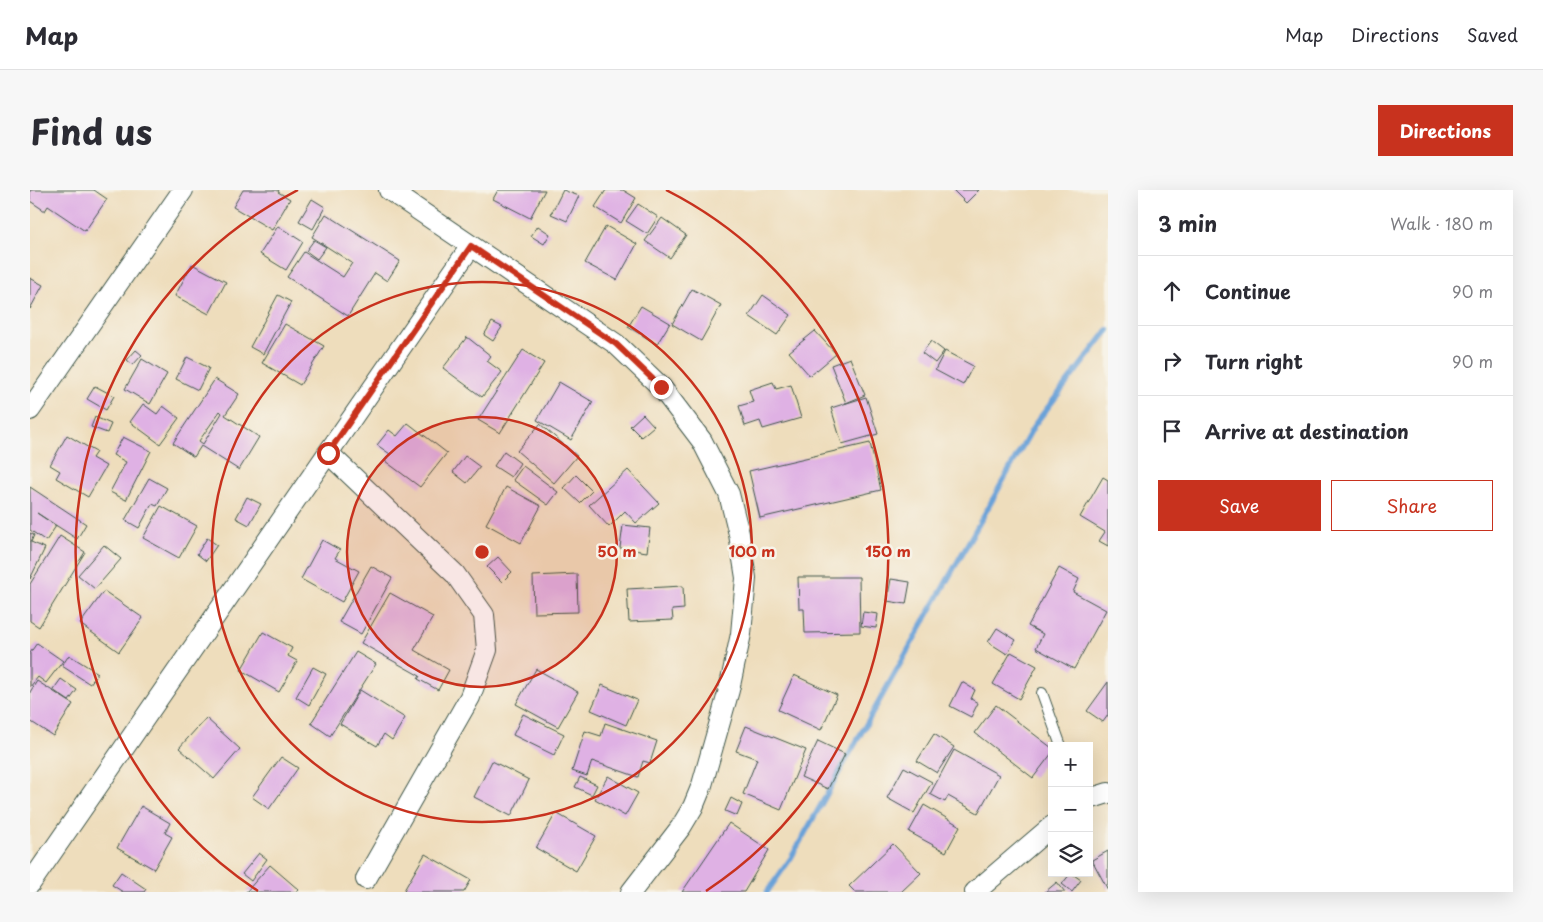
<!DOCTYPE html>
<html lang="en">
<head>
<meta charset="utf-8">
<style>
	:root { --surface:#fff; --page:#f7f7f7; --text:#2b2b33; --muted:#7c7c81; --line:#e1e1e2; --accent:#c8321e }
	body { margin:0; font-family:"Playpen Sans",sans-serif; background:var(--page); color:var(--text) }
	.controls { position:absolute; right:15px; bottom:15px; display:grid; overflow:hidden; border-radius:0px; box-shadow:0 5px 20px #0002 }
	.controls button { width:45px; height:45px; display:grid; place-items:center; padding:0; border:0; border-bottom:1px solid var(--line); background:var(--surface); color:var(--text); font:25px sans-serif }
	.stop { position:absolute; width:15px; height:15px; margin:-11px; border:4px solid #c8321e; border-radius:50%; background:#fff }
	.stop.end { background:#c8321e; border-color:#fff; box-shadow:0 1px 5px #0008 }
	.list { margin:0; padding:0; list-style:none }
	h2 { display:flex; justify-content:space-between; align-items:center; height:65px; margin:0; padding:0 20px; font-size:21px }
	h2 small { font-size:16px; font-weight:400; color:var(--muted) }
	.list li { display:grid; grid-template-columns:32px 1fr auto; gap:15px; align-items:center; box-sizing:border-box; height:70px; padding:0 20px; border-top:1px solid var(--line) }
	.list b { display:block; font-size:19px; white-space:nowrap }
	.list em { font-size:16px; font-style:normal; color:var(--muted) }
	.actions { display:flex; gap:10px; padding:15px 20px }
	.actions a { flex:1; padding:11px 0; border:1px solid var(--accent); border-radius:0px; text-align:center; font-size:18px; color:var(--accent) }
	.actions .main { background:var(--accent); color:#fff }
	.icon { flex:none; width:28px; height:28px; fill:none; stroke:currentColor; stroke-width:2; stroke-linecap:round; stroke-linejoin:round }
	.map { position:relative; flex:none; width:1078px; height:702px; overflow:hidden; border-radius:0px }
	header { display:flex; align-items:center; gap:30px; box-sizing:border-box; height:70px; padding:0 25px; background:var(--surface); border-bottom:1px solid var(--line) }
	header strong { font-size:24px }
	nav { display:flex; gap:28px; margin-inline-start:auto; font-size:18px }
	.intro { display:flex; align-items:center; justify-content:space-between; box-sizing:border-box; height:120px; padding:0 30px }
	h1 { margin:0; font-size:35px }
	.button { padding:12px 22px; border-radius:0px; background:var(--accent); color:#fff; font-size:18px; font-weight:700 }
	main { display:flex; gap:30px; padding:0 30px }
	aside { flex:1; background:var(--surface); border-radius:0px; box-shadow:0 5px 20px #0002 }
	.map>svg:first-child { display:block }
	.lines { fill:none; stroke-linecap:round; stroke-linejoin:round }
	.stream { stroke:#6aa2d8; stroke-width:5.5 }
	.building { fill:#dfb1e4; fill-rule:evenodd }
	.lane-casing { stroke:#3e5548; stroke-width:12 }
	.street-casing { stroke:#3e5548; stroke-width:22 }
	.lane { stroke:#fff; stroke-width:10 }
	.street { stroke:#fff; stroke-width:20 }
	.route { stroke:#c8321e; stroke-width:6 }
	.ring { fill:none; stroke:#c8321e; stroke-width:2.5 }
	.centre { fill:#c8321e; stroke:#f7f3e8; stroke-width:2.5 }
	.ring-label { font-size:15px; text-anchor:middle; font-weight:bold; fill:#c8321e; stroke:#f7f3e8; stroke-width:5; stroke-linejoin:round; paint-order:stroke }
</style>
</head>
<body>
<header>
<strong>Map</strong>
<nav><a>Map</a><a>Directions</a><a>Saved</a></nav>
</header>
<div class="intro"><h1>Find us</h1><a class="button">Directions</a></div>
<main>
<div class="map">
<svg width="1078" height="702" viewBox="0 0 1078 702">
	<rect width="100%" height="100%" fill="#f7f3e8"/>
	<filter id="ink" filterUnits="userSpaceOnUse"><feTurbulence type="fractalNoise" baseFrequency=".02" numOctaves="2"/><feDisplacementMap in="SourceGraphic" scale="10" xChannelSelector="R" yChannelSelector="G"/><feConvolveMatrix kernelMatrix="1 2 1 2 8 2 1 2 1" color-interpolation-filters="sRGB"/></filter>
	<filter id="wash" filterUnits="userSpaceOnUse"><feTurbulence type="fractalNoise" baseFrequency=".0096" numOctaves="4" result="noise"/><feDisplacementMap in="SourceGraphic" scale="20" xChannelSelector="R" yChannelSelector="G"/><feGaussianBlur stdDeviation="1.12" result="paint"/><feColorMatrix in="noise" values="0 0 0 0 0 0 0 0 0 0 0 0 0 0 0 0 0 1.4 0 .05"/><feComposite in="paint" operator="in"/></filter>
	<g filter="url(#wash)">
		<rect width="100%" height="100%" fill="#eeddbc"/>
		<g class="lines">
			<!-- stream -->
			<path class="stream" d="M737 702 761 668 1005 234 1078 140"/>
		</g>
		<g id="blocks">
			<!-- building -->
			<path class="building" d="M0 0H64L77 9 55 41 18 16 15 21 0 11Z
				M213 0H249L248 2 260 9 242 40 203 17Z
				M468 0H515L500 28 463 9Z
				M533 0 549 6 537 31 521 24Z
				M576 0H593L606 8 591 33 565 17Z
				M923 0H949L936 13Z
				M282 9 295 17 283 39 269 31Z
				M608 14 628 27 617 44 596 31Z
				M296 24 370 71 357 91 345 83 318 126 257 87 274 62 313 87 322 73 282 47Z
				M632 28 656 45 640 68 615 51Z
				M248 36 273 52 256 80 230 64Z
				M508 36 520 44 514 54 501 46Z
				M576 36 607 54 587 90 555 73Z
				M284 50 296 57 287 69 276 61Z
				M162 74 196 92 179 124 145 106Z
				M0 88 13 95 0 119Z
				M662 99 691 115 671 151 642 134Z
				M248 105 261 112 233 164 220 157Z
				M733 105 761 125 747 145 719 126Z
				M611 116 640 133 627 154 598 137Z
				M462 132 472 137 463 151 454 145Z
				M255 134 294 156 270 195 232 173Z
				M785 141 806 164 780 186 759 162Z
				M437 147 461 166 457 171 472 182 452 207 413 178Z
				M901 151 914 161 905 173 892 163Z
				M106 160 112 165 103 175 97 170Z
				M493 160 514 173 470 243 448 230Z
				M915 161 943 176 933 195 905 180Z
				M157 167 179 178 168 200 146 189Z
				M820 168 835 205 816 213 801 175Z
				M112 169 137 184 120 214 95 199Z
				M185 189 209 204 195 225 229 247 209 280 171 256 164 267 143 253ZM190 221 192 223 173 254 169 251Z
				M529 192 563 212 541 250 507 230Z
				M743 192 746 199 761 195 771 228 733 239 730 231 715 236 709 216 723 212 719 200Z
				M65 196 84 206 76 220 57 209Z
				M836 207 848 244 812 254 801 218Z
				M113 214 127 224 133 216 149 228 130 254 100 232Z
				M613 224 624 236 611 247 600 236Z
				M65 227 81 234 77 243 61 237Z
				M378 233 417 263 390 297 355 271 360 264 347 255 359 240 367 246Z
				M510 234 547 266 524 293 487 261Z
				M37 245 66 262 62 268 76 276 58 307 26 288 30 281 20 275Z
				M93 247 121 261 96 310 80 302 96 272 83 265Z
				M840 253 851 300 730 328 719 281Z
				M474 261 490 273 481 287 464 276Z
				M435 266 450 277 437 293 423 282Z
				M493 276 528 302 518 315 483 290Z
				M598 280 629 313 606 333 595 321 579 337 559 315Z
				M546 285 562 301 550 313 534 298Z
				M1073 287 1078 290V356L1069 351 1075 342 1050 327Z
				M119 288 137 298 127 316 122 314 109 338 95 330Z
				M0 297 56 334 47 349 7 323 26 336 16 351 0 340Z
				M476 297 511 316 491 353 456 334Z
				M217 307 231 314 219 335 206 328Z
				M131 316 167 336 149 368 113 348Z
				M593 335 620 338 617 362 590 358Z
				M0 343 4 345 1 352 15 358 0 389Z
				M30 346 55 362 9 437 0 431V394Z
				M177 348 187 355 176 371 167 364Z
				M292 350 310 360 305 368 329 381 312 412 271 389Z
				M74 355 91 369 65 399 48 385Z
				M468 367 482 382 472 392 457 377Z
				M341 376 362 388 331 444 309 432Z
				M1029 378 1049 389 1043 402 1076 420 1044 479 1006 458 1013 444 998 436Z
				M547 384 548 422 504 423 503 386Z
				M768 387H829L830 442 775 443 774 419H769Z
				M861 389 880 392 876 414 857 411Z
				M653 396 654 419 642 420 643 430 599 432 597 399Z
				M74 401 113 428 89 462 50 434Z
				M360 403 403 427 384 460 419 480 408 500 388 489 390 486 331 453Z
				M833 422 848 424 846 438 831 436Z
				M967 438 986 450 977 464 958 452Z
				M233 442 262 458 258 466 267 471 249 502 211 480Z
				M7 453 33 471 16 493 8 487 0 497V463Z
				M326 462 346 474 300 546 281 533Z
				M981 462 1007 476 989 509 963 494Z
				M39 465 68 483 60 494 32 476Z
				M283 477 296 484 279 515 266 507Z
				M506 479 548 502 528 537 486 514Z
				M764 485 807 505 791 540 748 520Z
				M31 489 47 500 39 511 23 500Z
				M7 491 43 514 23 546 0 531V502Z
				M932 492 945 500 941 509 948 513 941 527 920 516Z
				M1078 492V525L1073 532 1057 521Z
				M572 495 607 510 596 535 561 520Z
				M330 500 375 528 362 550 354 544 347 556 310 534Z
				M966 515 1022 558V563L1003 588 945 543Z
				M493 524 534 544 524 565 483 545Z
				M176 528 210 559 184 589 149 558Z
				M575 533 627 551 620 573 613 571 608 587 562 571 557 586 542 581 555 541 571 546Z
				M716 536 776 560 751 620 713 604 727 569 706 561Z
				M904 544 924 557 907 583 887 571Z
				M788 551 815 564 798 599 771 587Z
				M924 560 969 585 948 623 918 606 915 612 900 604Z
				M251 567 268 578 239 619 222 607Z
				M462 571 499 590 481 626 444 607Z
				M874 577 902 592 884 623 857 608Z
				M578 586 608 603 595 626 565 609Z
				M550 587 567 595 562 605 545 597Z
				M701 608 712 614 707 626 695 621Z
				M894 615 930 636 916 662 879 642Z
				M111 616 140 633 135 643 142 647 124 679 87 658Z
				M526 623 566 646 546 681 506 658Z
				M699 633 739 660 714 702H652Z
				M863 654 891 683 871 702H825L819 696Z
				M1078 661V700L1062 670Z
				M229 663 237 669 221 691 212 684Z
				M395 664 441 690 434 702H373Z
				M240 675 269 700 267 702H216Z
				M91 682 116 699 114 702H93L82 695Z
				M1041 683 1051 690 1042 702 1032 694Z
				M1027 692 1035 702H1015Z"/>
		</g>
	</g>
	<g filter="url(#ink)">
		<use href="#blocks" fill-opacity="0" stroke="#3e5548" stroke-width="1"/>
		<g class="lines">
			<!-- lane casing -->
			<g class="lane-casing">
				<path id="lane" d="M1012 503 1031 556"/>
			</g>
			<!-- street casing -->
			<g class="street-casing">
				<path id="street" d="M359 0 586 154 631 197 672 251 699 304 709 344 716 388 711 444 699 500 672 595 663 617 651 637 601 702
					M0 220 153 0
					M298 263 425 384 454 425 457 460 440 507 336 689
					M1059 609 1078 603
					M0 694 441 56
					M945 702 1022 636"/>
			</g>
			<!-- lane -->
			<use href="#lane" class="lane"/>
			<!-- street -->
			<use href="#street" class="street"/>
		</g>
	</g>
	<g class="lines" filter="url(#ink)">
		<!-- route -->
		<path class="route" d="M298 263 441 56 586 154 631 197"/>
	</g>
	<!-- distance rings -->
	<circle cx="452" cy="362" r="135" fill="#c8321e" fill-opacity=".12"/>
	<g class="ring">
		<circle cx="452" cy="362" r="135"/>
		<circle cx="452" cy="362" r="270"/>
		<path d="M228 701A406 406 0 0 1 268 0M636 0A406 406 0 0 1 676 701"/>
	</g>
	<circle cx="452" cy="362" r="8" class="centre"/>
	<g class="ring-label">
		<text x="587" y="367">50 m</text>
		<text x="722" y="367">100 m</text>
		<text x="858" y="367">150 m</text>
	</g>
</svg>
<div class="controls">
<button>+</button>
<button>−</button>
<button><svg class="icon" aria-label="layers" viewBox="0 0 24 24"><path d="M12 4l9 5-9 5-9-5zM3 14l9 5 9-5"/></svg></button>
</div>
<div class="stop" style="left:298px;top:263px"></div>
<div class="stop end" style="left:631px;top:197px"></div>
</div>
<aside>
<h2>3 min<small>Walk · 180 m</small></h2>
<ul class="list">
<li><svg class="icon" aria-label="ahead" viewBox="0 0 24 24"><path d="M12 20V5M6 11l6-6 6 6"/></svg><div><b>Continue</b></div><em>90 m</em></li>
<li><svg class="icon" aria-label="right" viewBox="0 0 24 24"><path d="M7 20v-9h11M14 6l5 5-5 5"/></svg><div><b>Turn right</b></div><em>90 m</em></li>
<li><svg class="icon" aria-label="arrive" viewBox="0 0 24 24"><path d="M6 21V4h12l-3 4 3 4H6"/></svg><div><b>Arrive at destination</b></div></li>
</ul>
<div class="actions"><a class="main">Save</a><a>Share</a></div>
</aside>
</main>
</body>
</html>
